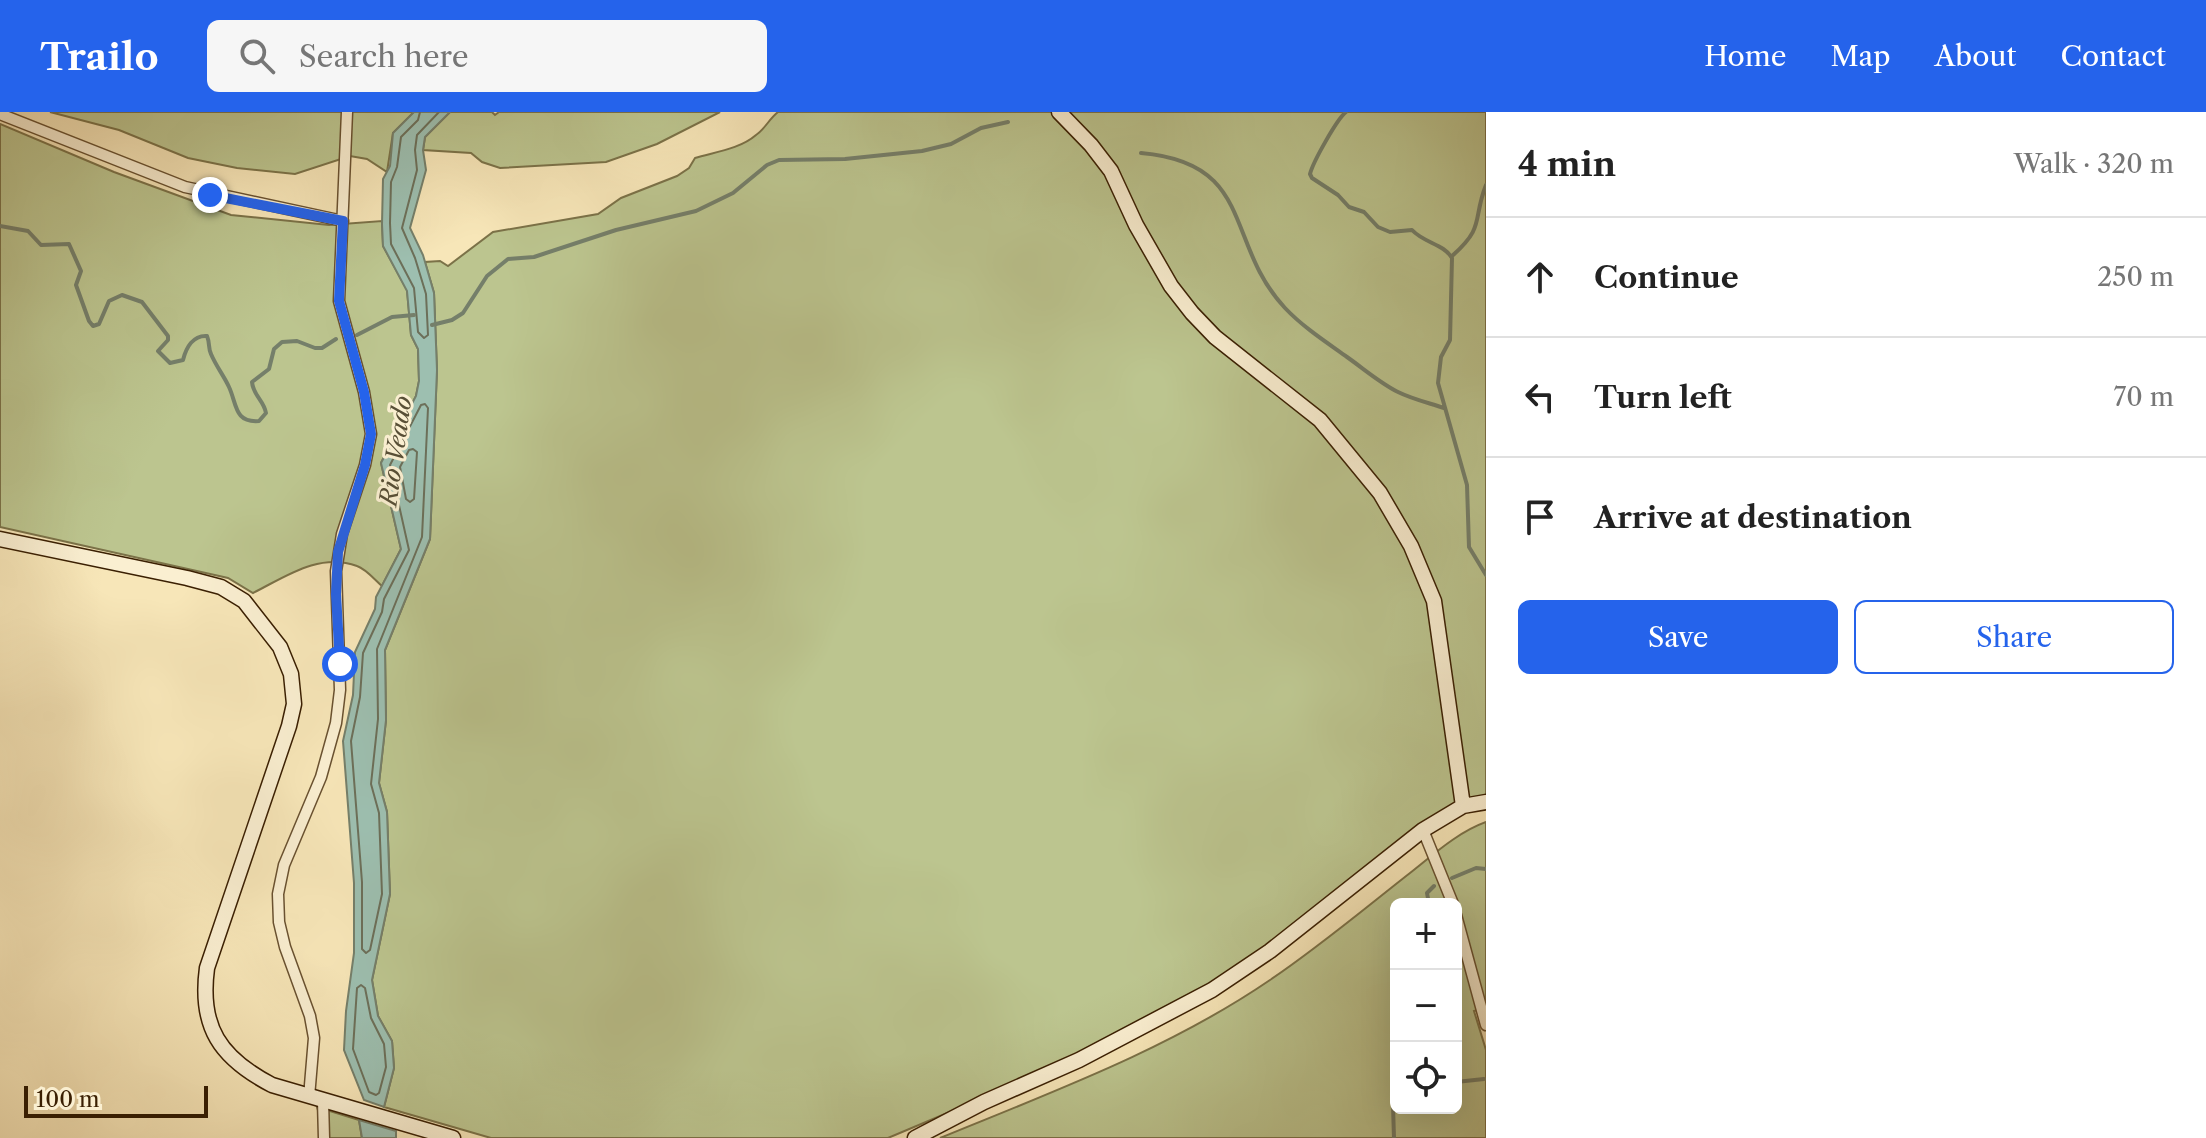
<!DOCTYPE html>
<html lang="en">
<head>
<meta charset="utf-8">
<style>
	:root { --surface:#fff; --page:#f6f6f6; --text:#222; --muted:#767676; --line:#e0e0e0; --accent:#2563eb }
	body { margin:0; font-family:"Libre Caslon Text",serif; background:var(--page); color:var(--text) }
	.controls { position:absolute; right:24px; bottom:24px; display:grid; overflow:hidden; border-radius:12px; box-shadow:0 8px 32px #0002 }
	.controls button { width:72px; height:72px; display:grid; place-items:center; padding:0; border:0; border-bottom:2px solid var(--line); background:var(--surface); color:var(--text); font:40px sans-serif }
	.scale { position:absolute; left:24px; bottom:20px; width:184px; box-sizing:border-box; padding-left:8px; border:4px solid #3a1f02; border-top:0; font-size:22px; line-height:28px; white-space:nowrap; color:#3a1f02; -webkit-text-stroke:6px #faefd1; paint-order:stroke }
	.stop { position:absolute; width:24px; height:24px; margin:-18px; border:6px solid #2563eb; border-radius:50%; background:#fff }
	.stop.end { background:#2563eb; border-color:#fff; box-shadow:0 2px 8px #0008 }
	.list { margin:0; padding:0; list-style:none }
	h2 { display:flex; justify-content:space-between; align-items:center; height:104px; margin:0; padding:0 32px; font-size:34px }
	h2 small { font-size:26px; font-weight:400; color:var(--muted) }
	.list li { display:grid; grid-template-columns:52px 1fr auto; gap:24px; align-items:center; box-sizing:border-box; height:120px; padding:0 32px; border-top:2px solid var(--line) }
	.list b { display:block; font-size:30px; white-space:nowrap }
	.list em { font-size:26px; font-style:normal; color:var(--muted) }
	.actions { display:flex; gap:16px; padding:24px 32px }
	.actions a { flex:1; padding:18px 0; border:2px solid var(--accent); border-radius:12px; text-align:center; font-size:28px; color:var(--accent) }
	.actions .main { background:var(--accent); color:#fff }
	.icon { flex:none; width:44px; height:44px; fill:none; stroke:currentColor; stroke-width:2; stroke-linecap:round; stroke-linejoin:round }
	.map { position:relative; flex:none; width:1486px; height:1026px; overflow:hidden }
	header { display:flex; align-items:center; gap:48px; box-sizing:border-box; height:112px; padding:0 40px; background:var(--accent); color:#fff }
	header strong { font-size:38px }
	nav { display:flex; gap:44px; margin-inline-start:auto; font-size:28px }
	.search { width:560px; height:72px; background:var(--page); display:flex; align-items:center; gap:20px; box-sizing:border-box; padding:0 28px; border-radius:12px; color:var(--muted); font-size:30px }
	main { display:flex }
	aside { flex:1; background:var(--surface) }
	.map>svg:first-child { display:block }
	.green { fill:#bcc58f; stroke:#7b7248; stroke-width:2; fill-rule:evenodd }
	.water { fill:#9dbfb0; stroke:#757f6a; stroke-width:2 }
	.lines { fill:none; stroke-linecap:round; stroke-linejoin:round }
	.shore { stroke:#6c6f59; stroke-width:2 }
	.stream { stroke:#757f6a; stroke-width:4 }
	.street-casing { stroke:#695130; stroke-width:13 }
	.secondary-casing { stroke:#3a1f02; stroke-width:17 }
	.street { stroke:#faefd1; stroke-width:10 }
	.secondary { stroke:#faefd1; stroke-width:14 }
	.route { stroke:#2563eb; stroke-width:10 }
	.labels { text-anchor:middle; stroke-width:6; stroke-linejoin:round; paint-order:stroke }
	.water-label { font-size:24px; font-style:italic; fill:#584f36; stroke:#faefd1 }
</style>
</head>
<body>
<header>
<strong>Trailo</strong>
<div class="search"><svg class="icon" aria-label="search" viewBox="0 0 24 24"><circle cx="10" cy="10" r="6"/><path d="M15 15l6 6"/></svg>Search here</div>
<nav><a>Home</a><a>Map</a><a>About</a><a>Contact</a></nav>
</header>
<main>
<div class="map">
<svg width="1486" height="1026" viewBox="0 0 1486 1026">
	<rect width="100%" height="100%" fill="#f7e6b8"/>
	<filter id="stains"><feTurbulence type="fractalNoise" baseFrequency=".0025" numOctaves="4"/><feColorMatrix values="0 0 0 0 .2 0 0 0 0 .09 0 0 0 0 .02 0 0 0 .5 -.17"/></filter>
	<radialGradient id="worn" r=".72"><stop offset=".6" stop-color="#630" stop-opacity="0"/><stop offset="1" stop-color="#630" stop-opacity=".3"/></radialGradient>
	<!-- green -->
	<path class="green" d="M50 0H414L393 21 387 60 367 47 350 44 295 62 237 56 188 46 119 18Z
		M450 0H492L495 3 499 0H720L657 32 606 50 500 56 482 50 471 41 423 38 425 25Z
		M778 0H1486V691L1472 695 1441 713 1217 878 971 991 888 1026H491L384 995 394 956 392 929 378 904 372 868 390 782 387 700 379 671 386 608 385 538 430 427 437 258 434 181 425 150 440 149 448 154 493 120 598 102 621 86 677 64 689 56 695 46C715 40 740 37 756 23 765 17 769 7 778 0Z
		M0 12 114 60 231 103 329 113 382 109 383 134 407 178 411 223 418 237 419 269 416 284 381 351 401 437 382 474C375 468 366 457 357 454 319 440 285 465 253 481L228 466 0 415Z
		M1486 710V896L1474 899 1486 938V1026H940C1052 980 1169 937 1270 868 1319 835 1364 797 1410 761 1434 742 1458 720 1486 710ZM1396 792H1456V996H1396Z
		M317 995 359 1008 362 1026H326Z"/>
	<!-- water -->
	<path class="water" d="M414 0H450L425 25 423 38 426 58 410 116 423 143 434 181 437 258 430 427 385 538 386 608 379 671 387 700 390 782 372 868 378 904 392 929 394 956 384 995 364 988 344 938 346 899 354 841V771L343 629 353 583 355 540 375 497 376 485 401 437 381 351 416 284 419 269 418 237 411 223 407 179 383 134 382 112 383 67 390 54 393 21Z
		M359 1008 396 1019V1026H362Z"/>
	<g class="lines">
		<!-- shore -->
		<path class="shore" d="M420 0 418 8 401 25 397 55 391 70 390 111 391 132 414 176 418 220 424 226 428 223 426 182 415 146 402 116 417 58 415 38 417 23 439 0
			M425 292 428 296 422 425 377 537 378 607 371 672 379 701 382 782 370 838 366 841 362 837V770L351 629 360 585 363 541 382 500 384 487 409 438 390 353 421 293Z
			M413 337 417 340 414 387 410 390 406 387 400 355 409 338Z
			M361 873 365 876 371 906 384 932 386 955 379 981 376 983 369 980 353 937 357 876Z"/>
		<!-- stream -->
		<path class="stream" d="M1346 0C1337 7 1313 50 1310 62L1312 66 1338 83 1349 95 1364 100 1378 115 1390 120 1412 118C1424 131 1444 132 1452 146L1450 228 1441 245 1438 271 1467 373 1469 435 1486 463
			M1141 41C1256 51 1224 131 1285 196 1303 215 1326 230 1347 245 1364 257 1380 271 1398 280 1412 287 1429 291 1444 296
			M0 114 28 119 41 133 69 132 81 159 76 173 89 209 93 214 99 212 109 189 122 183 142 190 168 224V228L158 239 170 251 183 248C186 236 193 223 207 224 210 231 208 236 211 242 216 254 224 264 229 275 237 292 234 311 259 309L266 301C264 289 253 283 252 270L269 257 274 237 282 230 297 229 315 236H322L336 227
			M1452 144C1486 114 1472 108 1486 73
			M432 213 452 208 463 201 487 164 508 147 534 145 616 118 696 99 733 81 767 53 779 48 845 47 922 39 951 32 981 16 1008 10
			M357 223 392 205 414 203
			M1452 766 1476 756 1486 757
			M1429 792 1427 781 1434 774
			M1456 970 1484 967
			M1394 1026 1393 993 1396 986"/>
		<!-- street casing -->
		<g class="street-casing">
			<path id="street" d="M0 2 185 75 343 109
				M1423 718 1453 792
				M1456 803 1486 913
				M309 985 314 926 310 904 285 835 279 810 278 782 284 753 321 665 336 611 340 578 336 459 342 422 365 353 371 322 364 280 339 189 347 0
				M323 989 324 1026"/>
		</g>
		<!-- secondary casing -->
		<g class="secondary-casing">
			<path id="secondary" d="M1059 0 1091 33 1111 59 1136 113 1171 174 1192 201 1215 225 1320 308 1380 381 1411 434 1434 489 1463 694
				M0 427 187 466 221 475 244 489 280 535 291 562 294 592 289 614 207 856C199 915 220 946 272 973L453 1026
				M915 1026 984 990 1079 948 1212 878 1270 839 1423 718 1463 694 1486 690"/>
		</g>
		<!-- street -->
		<use href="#street" class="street"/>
		<!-- secondary -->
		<use href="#secondary" class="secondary"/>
	</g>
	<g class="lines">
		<!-- route -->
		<path class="route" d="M210 83 343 109 339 189 364 280 371 322 365 353 338 440 336 482 340 552"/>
	</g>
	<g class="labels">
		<!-- water labels -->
		<g class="water-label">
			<text transform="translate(396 339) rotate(-82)" y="8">Rio Veado</text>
		</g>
	</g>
	<rect width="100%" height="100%" filter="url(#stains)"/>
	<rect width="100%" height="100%" fill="url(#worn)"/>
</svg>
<div class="controls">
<button>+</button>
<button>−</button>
<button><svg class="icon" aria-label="locate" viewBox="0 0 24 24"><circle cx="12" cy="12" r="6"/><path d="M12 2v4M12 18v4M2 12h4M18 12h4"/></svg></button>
</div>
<div class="scale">100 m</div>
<div class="stop" style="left:340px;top:552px"></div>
<div class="stop end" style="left:210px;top:83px"></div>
</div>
<aside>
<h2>4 min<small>Walk · 320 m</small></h2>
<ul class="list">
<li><svg class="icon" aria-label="ahead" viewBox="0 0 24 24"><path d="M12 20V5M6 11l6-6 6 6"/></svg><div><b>Continue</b></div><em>250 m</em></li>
<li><svg class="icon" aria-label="left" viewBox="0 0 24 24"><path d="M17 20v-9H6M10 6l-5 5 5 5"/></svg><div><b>Turn left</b></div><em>70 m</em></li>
<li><svg class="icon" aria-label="arrive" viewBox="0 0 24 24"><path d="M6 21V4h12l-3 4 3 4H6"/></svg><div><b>Arrive at destination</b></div></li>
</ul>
<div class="actions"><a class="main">Save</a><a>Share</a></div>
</aside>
</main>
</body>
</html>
